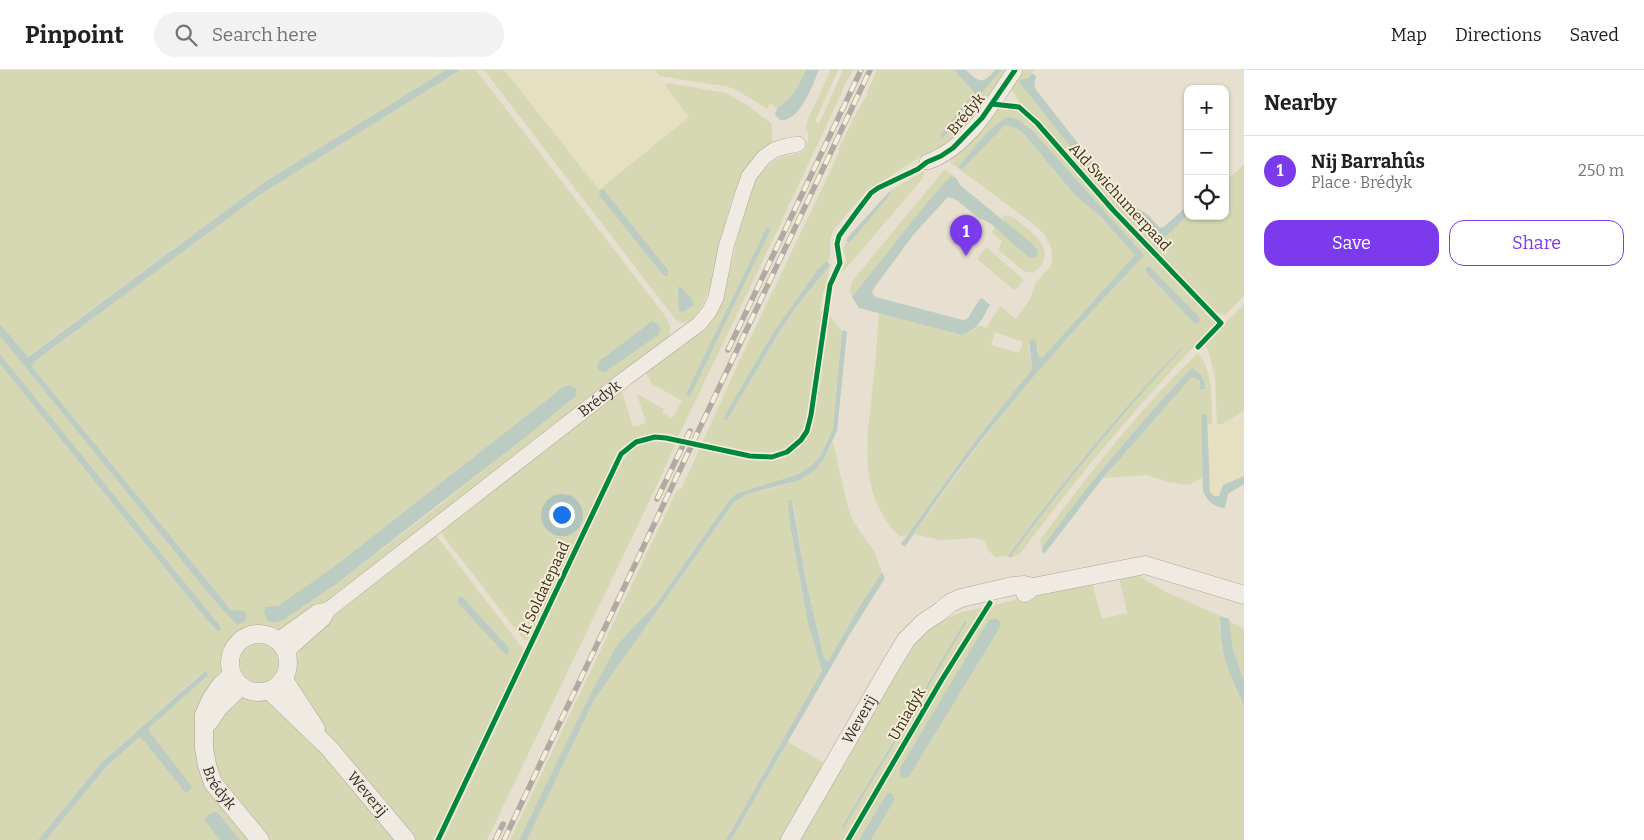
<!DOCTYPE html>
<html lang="en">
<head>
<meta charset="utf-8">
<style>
	:root { --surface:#fff; --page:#f2f2f2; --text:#202124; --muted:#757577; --line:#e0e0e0; --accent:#7c3aed }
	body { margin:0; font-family:Bitter,serif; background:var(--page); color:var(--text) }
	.controls { position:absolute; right:15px; top:15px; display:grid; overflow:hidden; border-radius:10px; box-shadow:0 1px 4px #0004 }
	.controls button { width:45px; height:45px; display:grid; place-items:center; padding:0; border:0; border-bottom:1px solid var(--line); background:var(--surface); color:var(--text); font:25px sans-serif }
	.you { position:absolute; left:561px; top:444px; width:18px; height:18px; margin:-12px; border:4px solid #fff; border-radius:50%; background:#1a73e8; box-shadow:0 0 0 8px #1a73e833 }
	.badge { display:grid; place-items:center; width:32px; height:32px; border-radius:50%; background:var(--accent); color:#fff; font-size:16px; font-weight:700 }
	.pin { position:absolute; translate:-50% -41px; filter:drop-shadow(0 1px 2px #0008) }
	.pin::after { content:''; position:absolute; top:26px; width:18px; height:15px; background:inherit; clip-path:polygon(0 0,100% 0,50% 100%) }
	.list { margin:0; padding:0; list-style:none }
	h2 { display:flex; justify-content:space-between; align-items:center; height:65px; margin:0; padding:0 20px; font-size:21px }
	h2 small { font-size:16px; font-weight:400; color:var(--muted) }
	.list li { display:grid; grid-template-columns:32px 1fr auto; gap:15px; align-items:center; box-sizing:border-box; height:70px; padding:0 20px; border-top:1px solid var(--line) }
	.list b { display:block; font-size:19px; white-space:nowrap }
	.list p { margin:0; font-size:16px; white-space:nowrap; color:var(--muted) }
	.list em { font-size:16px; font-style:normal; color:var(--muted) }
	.actions { display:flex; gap:10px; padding:15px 20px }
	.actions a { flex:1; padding:11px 0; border:1px solid var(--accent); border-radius:15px; text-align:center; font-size:18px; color:var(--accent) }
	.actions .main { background:var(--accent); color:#fff }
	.icon { flex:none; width:28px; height:28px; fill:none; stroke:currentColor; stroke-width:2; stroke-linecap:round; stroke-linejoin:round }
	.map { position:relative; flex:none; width:1244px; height:770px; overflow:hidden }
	header { display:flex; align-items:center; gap:30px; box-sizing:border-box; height:70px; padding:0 25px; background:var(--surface); border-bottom:1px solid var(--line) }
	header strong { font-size:24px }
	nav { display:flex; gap:28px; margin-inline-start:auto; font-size:18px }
	.search { width:350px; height:45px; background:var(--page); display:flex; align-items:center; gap:12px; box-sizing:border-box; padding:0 18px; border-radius:28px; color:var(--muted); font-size:19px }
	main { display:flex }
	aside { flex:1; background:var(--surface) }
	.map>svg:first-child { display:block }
	.farmland { fill:#e6dfc2 }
	.green { fill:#d6d7b3; fill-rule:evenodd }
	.water { fill:#bcccc2 }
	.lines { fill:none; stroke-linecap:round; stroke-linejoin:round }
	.minor-casing { stroke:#ada599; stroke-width:16 }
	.tertiary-casing { stroke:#ada599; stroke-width:19 }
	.minor { stroke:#efebe3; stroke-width:15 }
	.tertiary { stroke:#efebe3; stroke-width:18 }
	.rail-casing { stroke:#afaaa2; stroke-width:5.5 }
	.rail { stroke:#f7eed8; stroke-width:4; stroke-dasharray:11; stroke-linecap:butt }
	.cycleway-casing { stroke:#f7eed8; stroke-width:8 }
	.cycleway { stroke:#00873e; stroke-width:5 }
	.labels { text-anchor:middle; stroke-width:4; stroke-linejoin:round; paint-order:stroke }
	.street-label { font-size:15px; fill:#3d2e20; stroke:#f7eed8 }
</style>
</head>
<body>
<header>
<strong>Pinpoint</strong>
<div class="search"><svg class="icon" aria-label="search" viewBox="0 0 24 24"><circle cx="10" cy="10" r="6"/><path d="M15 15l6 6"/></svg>Search here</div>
<nav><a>Map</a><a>Directions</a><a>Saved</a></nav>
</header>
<main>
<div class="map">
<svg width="1244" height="770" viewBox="0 0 1244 770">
	<rect width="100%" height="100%" fill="#e7e0d1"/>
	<!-- farmland -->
	<path class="farmland" d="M504 0H655L689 47 599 120Z
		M1244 347V406L1223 415 1219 426H1214L1210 422 1209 418 1207 354H1221L1231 350 1234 353Z"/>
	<!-- green -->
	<path class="green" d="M0 0H446L263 113 27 287 0 254Z
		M460 0H476L663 243C670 254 673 259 667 271L329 530 285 559 280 560C257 560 235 553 226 582 224 588 224 595 222 601 215 622 204 641 196 661L251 770H240L219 744 205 751 220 770H46L107 696 137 667 142 668 145 672 150 662 149 658 152 654 207 605 204 601 102 692 38 770H0V294L206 549 216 561 220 556 0 284V266L214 530 237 555 235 541 231 540 32 297 35 291 261 124ZM652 251 661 259 657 265 605 302 599 291ZM570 315 576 326C481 403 385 481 283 550L265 538 278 536 335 496 563 317Z
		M484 0H504L599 120 689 47 665 15 668 13 726 23 750 37 772 54V74C763 83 750 93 743 104 717 147 724 216 691 251L682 253 675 249Z
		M655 0H806C798 16 793 29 777 38L770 34 767 39 740 22 729 17 660 6Z
		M831 0H838L815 52 819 54 843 0H853C850 7 843 14 842 22L791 131 788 134 787 140 678 367C652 361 637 362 618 382L531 566 528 570H524L443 466 442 461 621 318 633 357 646 353 637 324 664 339 662 343 672 348 682 331 652 314 645 301 724 223 747 129 756 109 767 96 779 88 805 81 809 66 806 57 808 49ZM767 157 771 159 690 325Z
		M877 0H954L973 19V24L940 65 943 68 1000 2 1009 0 975 47 949 73 923 85 866 122 834 159 830 169V189L818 199 723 349H727L778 264 796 237 830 195C828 211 821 225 820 241L823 242 807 345C806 350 805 355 803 360 786 399 733 378 703 371L738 294 835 91 839 81 838 80 861 34 867 26V22Z
		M1022 0H1034L1027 9H1020L1019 12 1112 129 1160 170 1188 145 1225 146V111L1244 95V226L1225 245 1215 242C1159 185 1102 128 1051 67 1037 50 1019 37 1011 17Z
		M997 37 1017 38 1036 54 1111 141 1213 247 1216 254C1144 327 1081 402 1020 484L1010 488 1080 394 1152 310 1183 278 1182 277C1119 343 1062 413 1008 486L995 487 987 479 986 471 975 468 940 470 914 464C955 405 998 348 1044 293 1075 256 1109 222 1143 187V184L1033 61 1025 54 1002 50 959 96 1003 57 1007 55 1016 58 1023 63 1075 125 1089 135 1134 183V187L1043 287 1040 288 1038 285 1037 275H1028L1032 299 975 371 907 465 900 466C891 459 887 452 881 442 858 400 870 350 874 304 877 283 877 263 879 243L962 265 973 261 978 255 986 258 1000 236 1016 249 1030 229 1035 214 1052 194V182L1050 175 1044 164 1037 157 951 93 950 87ZM995 262 1023 272 1019 283 991 275Z
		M945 99 954 106 944 113 852 227 850 219 853 210Z
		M924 101 923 108 842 203 846 191 843 178 848 172 849 173 890 122V121Z
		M1005 145C1013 146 1019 152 1025 157 1042 169 1056 188 1032 203L1024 201 998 180 1002 172 992 162 996 156 1026 185 1038 180 1002 149Z
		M986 177 1024 210 1016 219H1013L977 189Z
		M1244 235V341C1234 346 1228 353 1217 355L1215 308 1208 279 1205 276 1214 264Z
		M830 246 842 261 833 359 821 385 812 395 799 404 744 421 736 424 730 429 655 536 645 545 617 575 590 625 519 770H510L677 420 681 419 700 378 749 389 772 391 789 385 804 373 813 354Z
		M1198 283C1214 302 1211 331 1212 355L1207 354V345H1201L1203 408 1189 415 1168 412 1147 405 1103 408 1190 309 1193 307 1197 308 1200 313 1203 308 1195 299 1189 300C1136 356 1086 416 1042 478L1040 470C1088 405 1139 339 1198 283Z
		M655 371 675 374 660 409 487 770H443L617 401C626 384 635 373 655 371Z
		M833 372 847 434 853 451 874 481 882 502 861 534 829 590 827 591 824 588 806 512 793 431 791 460 808 554 822 601 726 770H527L594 630 734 432 739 428 745 425C769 419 795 415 815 399 824 392 828 381 833 372Z
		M435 464 524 580 440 758 433 770H415L331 670 293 613 292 606 296 589 301 577 347 533ZM460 527 509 578 507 584 457 532V529Z
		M1136 504 1166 522 1220 546 1221 574 1232 610 1244 636V770H871L895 729 887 723 859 770H851L944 612 988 543 995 535 1055 519 1092 512 1102 549 1127 543 1119 507ZM1000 552V557L971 602 899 700 940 632Z
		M983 538 938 609 843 770H796L918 567C942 550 953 542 983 538ZM966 551 967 552 844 758 843 757 904 651Z
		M1229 551 1244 559V611L1233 579Z
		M240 593a19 19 0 1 1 38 0a19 19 0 1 1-38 0Z
		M246 626 268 630 319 677 395 768 394 770H269L219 710 213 694 212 665 214 657 221 643 239 627Z
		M788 672 826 694 782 770H731Z"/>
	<!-- water -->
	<path class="water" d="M446 0H460L261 124 35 291 32 297 231 540 245 541 247 548 244 552 237 555 214 530 0 266V254L28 287 263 113Z
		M806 0H819C812 16 800 52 780 50L775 45 777 38C793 29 798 16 806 0Z
		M954 0H966C980 13 982 15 995 0H1005L1000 2 943 68 940 65 974 22Z
		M1032 3 1036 6 1034 16 1037 21 1116 122 1125 132 1147 144 1160 158 1165 156 1188 135V145L1166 166 1158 170 1112 129 1019 12 1020 9H1027Z
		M1008 47 1017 49 1033 61 1143 184V187C1056 277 973 372 905 477L901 474 975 371 1032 299 1029 271 1033 269 1036 271 1038 285 1040 288 1043 287 1135 185 1098 144 1075 125 1023 63 1016 58 1007 55 1003 57 962 99 958 97C971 83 991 54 1008 47Z
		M952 106 956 108 961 116 1030 172 1038 180 1037 186 1030 188 1026 185 990 153 979 148 955 129 948 127 914 164 874 218 872 223 876 227 963 250 968 248 979 230 982 228 990 235C981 250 979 259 962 265L859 238 852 227 922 139 944 113Z
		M603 119 668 200V206H664L599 125 600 121Z
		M890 121V125L849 173 846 171 848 167Z
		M767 157 771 159 690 326 686 324Z
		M827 191 830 195 796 237 778 264 727 350 723 349 773 263 818 199Z
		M1149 196 1200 248 1199 252 1195 254 1147 203 1145 199Z
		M678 217H681L691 228 694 235 682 242 679 240Z
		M652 251 658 254 661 259 658 265 605 302 599 301 597 296 599 291Z
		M844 260 847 262 837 361 824 389 816 399 800 410 745 425 734 432 594 630 527 770H519L590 625 617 575 645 545 655 536 730 429 736 424 744 421 799 404 812 395 821 385 833 359 842 261Z
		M1182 277 1183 278C1121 344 1064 414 1010 488L1008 486C1062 413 1119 342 1182 277Z
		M0 284 220 556 221 560 217 561 206 549 0 294Z
		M1192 298C1200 302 1206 310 1205 319H1200V311L1193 307 1190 309 1103 408 1045 483 1042 482V478C1075 431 1112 386 1150 343 1164 328 1177 312 1192 298Z
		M570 315 576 319V326L518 373 336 514 283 550 275 553 268 551 264 543 265 537 278 536 335 496 563 317Z
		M1204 344 1207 345 1210 422 1214 426H1219L1223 415 1244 406V414L1228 424 1225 438C1215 438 1206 430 1203 421L1201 345Z
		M792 430 806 512 824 588 827 591 829 590 861 534 882 502 885 508 850 564 731 770H726L822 601 808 554 801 515 791 460 788 431Z
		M458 527H462L509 578 508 584H505L457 532Z
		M1220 546 1229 549 1233 579 1244 611V636C1235 616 1225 596 1222 575 1220 566 1221 556 1220 546Z
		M992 549H997L1000 552V557L908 708 901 707 899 700 988 551Z
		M965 551 967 552 844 758 842 757Z
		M205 601 208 605 149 658 150 662 192 717 189 721 185 722 145 672 139 667 107 696 46 770H38L102 692Z
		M887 723H891L895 729 871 770H859Z
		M214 742 219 744 240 770H220L205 751 206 746Z"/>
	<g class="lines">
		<!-- minor casing -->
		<g class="minor-casing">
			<g id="minor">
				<path d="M927 92C968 78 992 34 1015 0"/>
				<path d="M278 570 317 542 328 540"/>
				<path id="s1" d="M286 582 323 549 328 540 626 308 699 254 709 242 716 228 726 177 743 123 749 106 763 88 774 80 787 76 798 74"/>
			</g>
		</g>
		<!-- tertiary casing -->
		<g class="tertiary-casing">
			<g id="tertiary">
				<path d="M1025 523 1033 517 1145 495 1244 525"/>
				<circle cx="259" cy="593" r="29"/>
				<path id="s2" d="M232 605 220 616 211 629 204 645V678L207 695 213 713 260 770"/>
				<path d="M284 610 316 659"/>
				<path id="s3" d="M270 621 329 678 406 770"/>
				<path d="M209 652 219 637 241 616"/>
				<path id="s4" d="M790 770 892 593 906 570 923 553 941 541 950 533 961 528 1013 516 1024 515 1033 517"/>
			</g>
		</g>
		<!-- minor -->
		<use href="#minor" class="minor"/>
		<!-- tertiary -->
		<use href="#tertiary" class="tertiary"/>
		<!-- rail casing -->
		<g class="rail-casing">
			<path id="rail" d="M728 280 861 0
				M657 429 690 361
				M495 770 503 754
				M504 770 870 0"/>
		</g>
		<!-- rail -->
		<use href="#rail" class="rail"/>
		<!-- cycleway casing -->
		<g class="cycleway-casing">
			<path id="cycleway" d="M992 34 1019 37 1037 53 1113 140 1221 253 1198 277
				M438 770 621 384 636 372 655 367 666 368 750 386 772 387 787 382 801 370 807 361 811 345 830 215 840 193 837 174 839 166 858 140 871 123 878 118 918 99 927 92 941 86 953 78 982 48 1015 0
				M848 770 941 611 990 533"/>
		</g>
		<!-- cycleway -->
		<use href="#cycleway" class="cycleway"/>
	</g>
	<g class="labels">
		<!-- street labels -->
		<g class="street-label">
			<text transform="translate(966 44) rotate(-50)" y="5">Brédyk</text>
			<text transform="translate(1120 127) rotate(47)" y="5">Ald Swichumerpaad</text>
			<text dy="5" stroke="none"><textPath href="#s1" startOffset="404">Brédyk</textPath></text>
			<text transform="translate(544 518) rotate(-65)" y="5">It Soldatepaad</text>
			<text transform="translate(907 644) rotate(-60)" y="5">Uniadyk</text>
			<text dy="5" stroke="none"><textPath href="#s4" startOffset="139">Weverij</textPath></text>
			<text dy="5" stroke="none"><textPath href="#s2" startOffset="126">Brédyk</textPath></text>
			<text dy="5" stroke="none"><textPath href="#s3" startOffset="142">Weverij</textPath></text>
		</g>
	</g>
</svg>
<div class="controls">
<button>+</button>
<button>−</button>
<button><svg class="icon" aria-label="locate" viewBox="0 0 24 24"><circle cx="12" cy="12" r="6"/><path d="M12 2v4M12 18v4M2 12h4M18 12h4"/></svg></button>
</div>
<div class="you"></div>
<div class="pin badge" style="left:966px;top:186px">1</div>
</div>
<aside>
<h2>Nearby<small></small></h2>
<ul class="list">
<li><span class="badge">1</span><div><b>Nij Barrahûs</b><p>Place · Brédyk</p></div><em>250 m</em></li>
</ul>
<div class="actions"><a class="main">Save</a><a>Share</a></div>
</aside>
</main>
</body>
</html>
